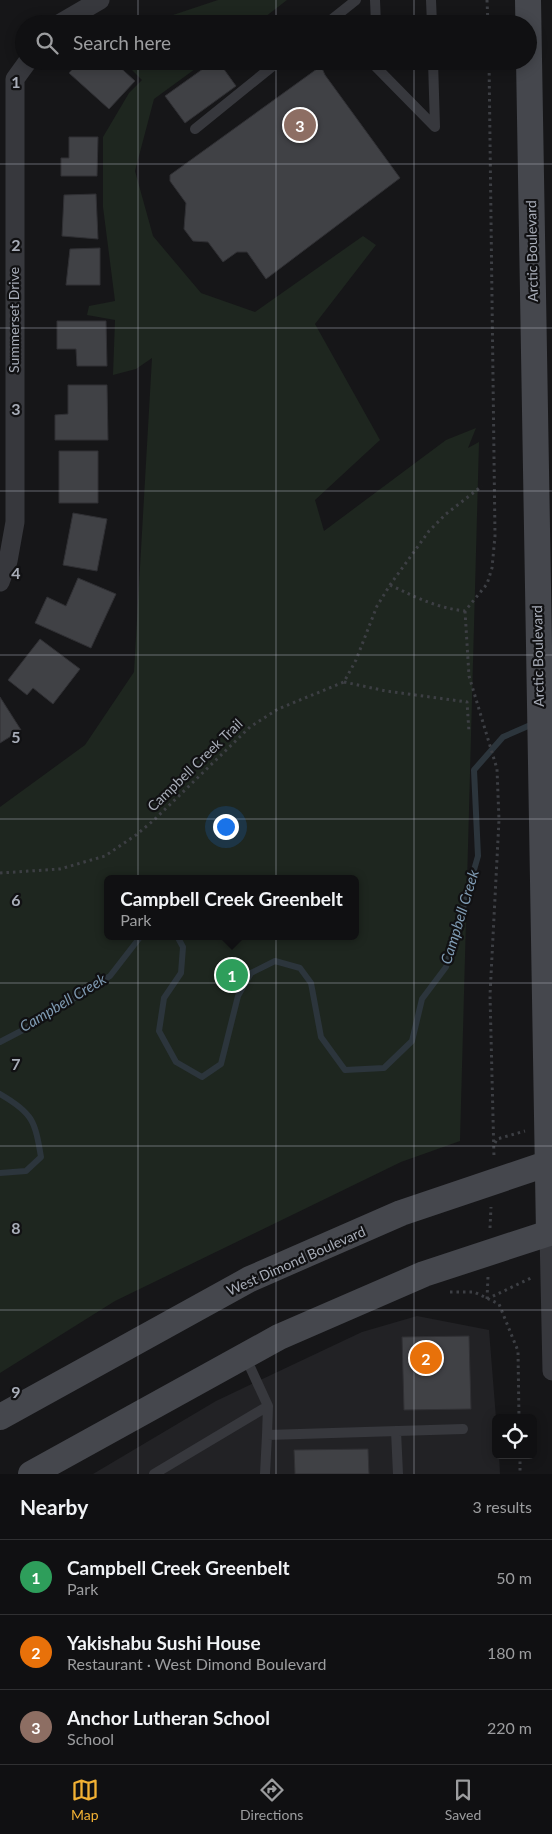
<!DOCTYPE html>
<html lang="en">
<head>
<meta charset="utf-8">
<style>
	:root { --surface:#101012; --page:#1e1e20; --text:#f1f3f6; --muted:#9c9d9f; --line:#303032; --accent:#f2b134 }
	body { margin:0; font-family:Lato,sans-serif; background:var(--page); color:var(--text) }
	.controls { position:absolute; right:15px; bottom:15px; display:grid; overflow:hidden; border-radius:8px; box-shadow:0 2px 12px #0003 }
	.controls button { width:45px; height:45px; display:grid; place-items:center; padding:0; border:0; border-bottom:1px solid var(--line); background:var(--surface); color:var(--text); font:25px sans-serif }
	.you { position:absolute; left:225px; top:826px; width:18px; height:18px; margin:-12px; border:4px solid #fff; border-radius:50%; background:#1a73e8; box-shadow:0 0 0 8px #1a73e833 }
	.badge { display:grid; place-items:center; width:32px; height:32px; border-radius:50%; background:var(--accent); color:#fff; font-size:16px; font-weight:700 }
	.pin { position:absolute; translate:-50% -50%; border:2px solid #fff; box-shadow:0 1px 5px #0006 }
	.popup { position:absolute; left:104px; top:875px; width:255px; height:65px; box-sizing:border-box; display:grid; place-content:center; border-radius:8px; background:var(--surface); filter:drop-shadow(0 1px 4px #0005); font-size:16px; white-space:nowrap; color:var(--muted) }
	.popup b { font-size:19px; color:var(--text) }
	.popup::after { content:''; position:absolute; left:50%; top:100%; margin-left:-10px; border:10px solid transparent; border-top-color:var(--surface) }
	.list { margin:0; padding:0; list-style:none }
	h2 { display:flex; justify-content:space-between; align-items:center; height:65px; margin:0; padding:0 20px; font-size:21px }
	h2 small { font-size:16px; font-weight:400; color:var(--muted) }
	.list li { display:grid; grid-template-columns:32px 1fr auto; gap:15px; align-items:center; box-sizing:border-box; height:75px; padding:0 20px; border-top:1px solid var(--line) }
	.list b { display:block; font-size:19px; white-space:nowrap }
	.list p { margin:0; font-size:16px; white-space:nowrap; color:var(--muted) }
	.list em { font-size:16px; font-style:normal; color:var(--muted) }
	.icon { flex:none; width:28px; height:28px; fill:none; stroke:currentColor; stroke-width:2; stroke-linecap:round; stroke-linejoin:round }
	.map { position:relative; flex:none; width:552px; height:1474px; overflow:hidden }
	.search { position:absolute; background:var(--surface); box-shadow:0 2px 12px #0003; left:15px; right:15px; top:15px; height:55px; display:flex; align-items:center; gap:12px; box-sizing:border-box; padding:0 18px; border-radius:28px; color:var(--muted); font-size:19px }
	.sheet { height:290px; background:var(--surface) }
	nav { display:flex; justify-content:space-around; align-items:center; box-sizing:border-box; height:70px; border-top:1px solid var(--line); background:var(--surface); font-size:14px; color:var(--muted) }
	nav a { display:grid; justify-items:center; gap:2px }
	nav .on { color:var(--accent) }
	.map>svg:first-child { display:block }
	.built { fill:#222225 }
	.green { fill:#1e261f; fill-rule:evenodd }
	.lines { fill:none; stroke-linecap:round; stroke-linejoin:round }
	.stream { stroke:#2c353c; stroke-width:6 }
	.building { fill:#404145; stroke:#303034 }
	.path { stroke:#3d3f44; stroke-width:3; stroke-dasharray:2.5 4; stroke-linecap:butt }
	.lane { stroke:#37383d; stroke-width:10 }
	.street { stroke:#37383d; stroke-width:19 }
	.secondary { stroke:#45474d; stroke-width:26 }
	.grid { fill:none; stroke:#a8adb8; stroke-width:1; stroke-opacity:0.55 }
	.labels { text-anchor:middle; stroke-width:4.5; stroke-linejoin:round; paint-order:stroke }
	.street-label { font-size:14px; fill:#a8adb8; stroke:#111113 }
	.water-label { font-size:15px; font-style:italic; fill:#7f9bb3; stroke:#111113 }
	.grid-label { font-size:16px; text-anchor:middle; font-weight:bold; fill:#a8adb8; stroke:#111113; stroke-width:4.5; stroke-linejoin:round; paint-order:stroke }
</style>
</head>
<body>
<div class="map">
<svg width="552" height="1474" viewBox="0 0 552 1474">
	<rect width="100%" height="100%" fill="#161618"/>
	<!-- built -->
	<path class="built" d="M417 1316 489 1330 496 1418V1455H499L500 1474H93L216 1401 362 1332Z"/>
	<!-- green -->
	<path class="green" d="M218 0H287L256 24H146Z
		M123 61H206L154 99 135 171 153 236 201 293 255 312 363 236 376 245 315 324 380 440 315 500 324 531 446 440 476 428 468 448 479 442 460 1141 401 1162 115 1301 0 1373V807L85 745 134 672 152 358 136 369 113 375 115 320 87 315 89 306 115 301 103 207V137L129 93 142 80ZM108 879H356V936H108Z"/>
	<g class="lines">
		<!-- stream -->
		<path class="stream" d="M177 936 183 947 181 973 164 998 159 1031 176 1062 202 1077 221 1064 238 996 251 973 275 961 300 968 311 983 321 1037 345 1070 384 1068 412 1041 422 999 446 967 478 856 474 770 503 737 535 723
			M0 1042 23 1030 110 976 141 936
			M0 1094C33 1113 35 1121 41 1157L26 1171 0 1173"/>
	</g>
	<!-- building -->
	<path class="building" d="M80 61H113L135 81 109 109 69 73Z
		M214 61H218L236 86 185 123 165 96Z
		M321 66 325 75 400 178 266 279 247 252H237L223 262 208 242 193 241 184 229 186 203 170 181V175Z
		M69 137H98L97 176H61V158H69Z
		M96 194 98 239 62 236 64 195Z
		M100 248V285H66L70 249Z
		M57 321H106L107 366H77L76 349H57Z
		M68 385H107L108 440H55V415L68 414Z
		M59 451H98V503H59Z
		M73 513 107 519 97 571 63 565Z
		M78 578 116 594 91 648 35 623 47 597 66 606Z
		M40 639 80 669 53 704 33 688 27 695 8 680Z
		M0 697 21 730 0 743Z
		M469 1336 471 1409 404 1410 402 1337Z
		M368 1449 369 1474H295L294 1450Z"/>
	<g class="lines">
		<!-- path -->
		<path class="path" d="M487 0 488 24
			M390 585C415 597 437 608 465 611L487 584 492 568 495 536 489 61
			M465 611 469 676 497 769 499 820 490 995 494 1158
			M344 682 386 691 467 702 469 732
			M0 873 60 869 105 856 136 835 154 820 250 727 278 709 344 682 356 660 377 606 390 585 429 531 446 514 482 486
			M495 1143 497 1139 525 1131
			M490 1228 491 1207
			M450 1292H474L499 1304 518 1351 519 1418
			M487 1299 488 1277
			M487 1299 531 1278
			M520 1455V1474"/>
		<!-- lane -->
		<path class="lane" d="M375 0 376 24
			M431 0 432 24
			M326 24 356 0
			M376 61V67L435 127 433 61
			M195 129 279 61
			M245 1356 268 1406 267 1435 463 1429
			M396 1431 398 1474
			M154 1474 268 1406
			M265 1474 267 1435"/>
		<!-- street -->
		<path class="street" d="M59 24 100 0
			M0 582 8 561 15 522V79L28 61
			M549 1233 552 1371"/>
		<!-- secondary -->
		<path class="secondary" d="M528 0 549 1233
			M0 1417 250 1279 401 1213 552 1162
			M31 1474 279 1337 424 1274 552 1232"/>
	</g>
	<!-- grid -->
	<path class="grid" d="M138 0V24M276 0V24M414 0V24M138 61V1474M276 61V1474M414 61V1474M0 164H552M0 328H552M0 491H552M0 655H552M0 819H552M0 983H552M0 1146H552M0 1310H552"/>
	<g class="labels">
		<!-- street labels -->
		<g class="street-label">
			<text transform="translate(532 251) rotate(-91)" y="5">Arctic Boulevard</text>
			<text transform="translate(14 320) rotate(-90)" y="5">Summerset Drive</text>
			<text transform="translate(538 656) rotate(-91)" y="5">Arctic Boulevard</text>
			<text transform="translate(195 765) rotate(-44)" y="5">Campbell Creek Trail</text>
			<text transform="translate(296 1261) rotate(-24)" y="5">West Dimond Boulevard</text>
		</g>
		<!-- water labels -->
		<g class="water-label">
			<text transform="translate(460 917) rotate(-73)" y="5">Campbell Creek</text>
			<text transform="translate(63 1003) rotate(-31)" y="5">Campbell Creek</text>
		</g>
	</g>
	<g class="grid-label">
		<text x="16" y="88">1</text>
		<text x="16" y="251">2</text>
		<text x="16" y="415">3</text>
		<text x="16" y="579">4</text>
		<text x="16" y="743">5</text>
		<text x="16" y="906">6</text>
		<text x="16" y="1070">7</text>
		<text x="16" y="1234">8</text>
		<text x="16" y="1398">9</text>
	</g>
</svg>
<div class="controls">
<button><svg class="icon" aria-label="locate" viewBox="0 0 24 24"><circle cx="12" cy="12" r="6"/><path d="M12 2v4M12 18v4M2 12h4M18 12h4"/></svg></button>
</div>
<div class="you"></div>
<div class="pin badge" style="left:232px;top:975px;background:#2e9e5b">1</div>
<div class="popup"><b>Campbell Creek Greenbelt</b>Park</div>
<div class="pin badge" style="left:426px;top:1358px;background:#e8710a">2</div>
<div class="pin badge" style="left:300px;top:125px;background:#8d6e63">3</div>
<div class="search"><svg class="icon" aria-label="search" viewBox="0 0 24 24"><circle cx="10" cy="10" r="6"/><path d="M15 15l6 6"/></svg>Search here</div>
</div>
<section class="sheet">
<h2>Nearby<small>3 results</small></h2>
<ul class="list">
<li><span class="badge" style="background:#2e9e5b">1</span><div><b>Campbell Creek Greenbelt</b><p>Park</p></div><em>50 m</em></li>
<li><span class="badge" style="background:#e8710a">2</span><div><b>Yakishabu Sushi House</b><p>Restaurant · West Dimond Boulevard</p></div><em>180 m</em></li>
<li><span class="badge" style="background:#8d6e63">3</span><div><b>Anchor Lutheran School</b><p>School</p></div><em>220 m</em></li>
</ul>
</section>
<nav>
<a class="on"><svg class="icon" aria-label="map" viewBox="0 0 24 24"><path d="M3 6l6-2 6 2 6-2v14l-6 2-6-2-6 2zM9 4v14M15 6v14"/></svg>Map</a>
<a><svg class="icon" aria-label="directions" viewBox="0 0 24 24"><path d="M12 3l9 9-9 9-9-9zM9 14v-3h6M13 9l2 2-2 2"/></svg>Directions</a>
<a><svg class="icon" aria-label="saved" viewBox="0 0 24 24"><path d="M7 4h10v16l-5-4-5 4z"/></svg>Saved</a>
</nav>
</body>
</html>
